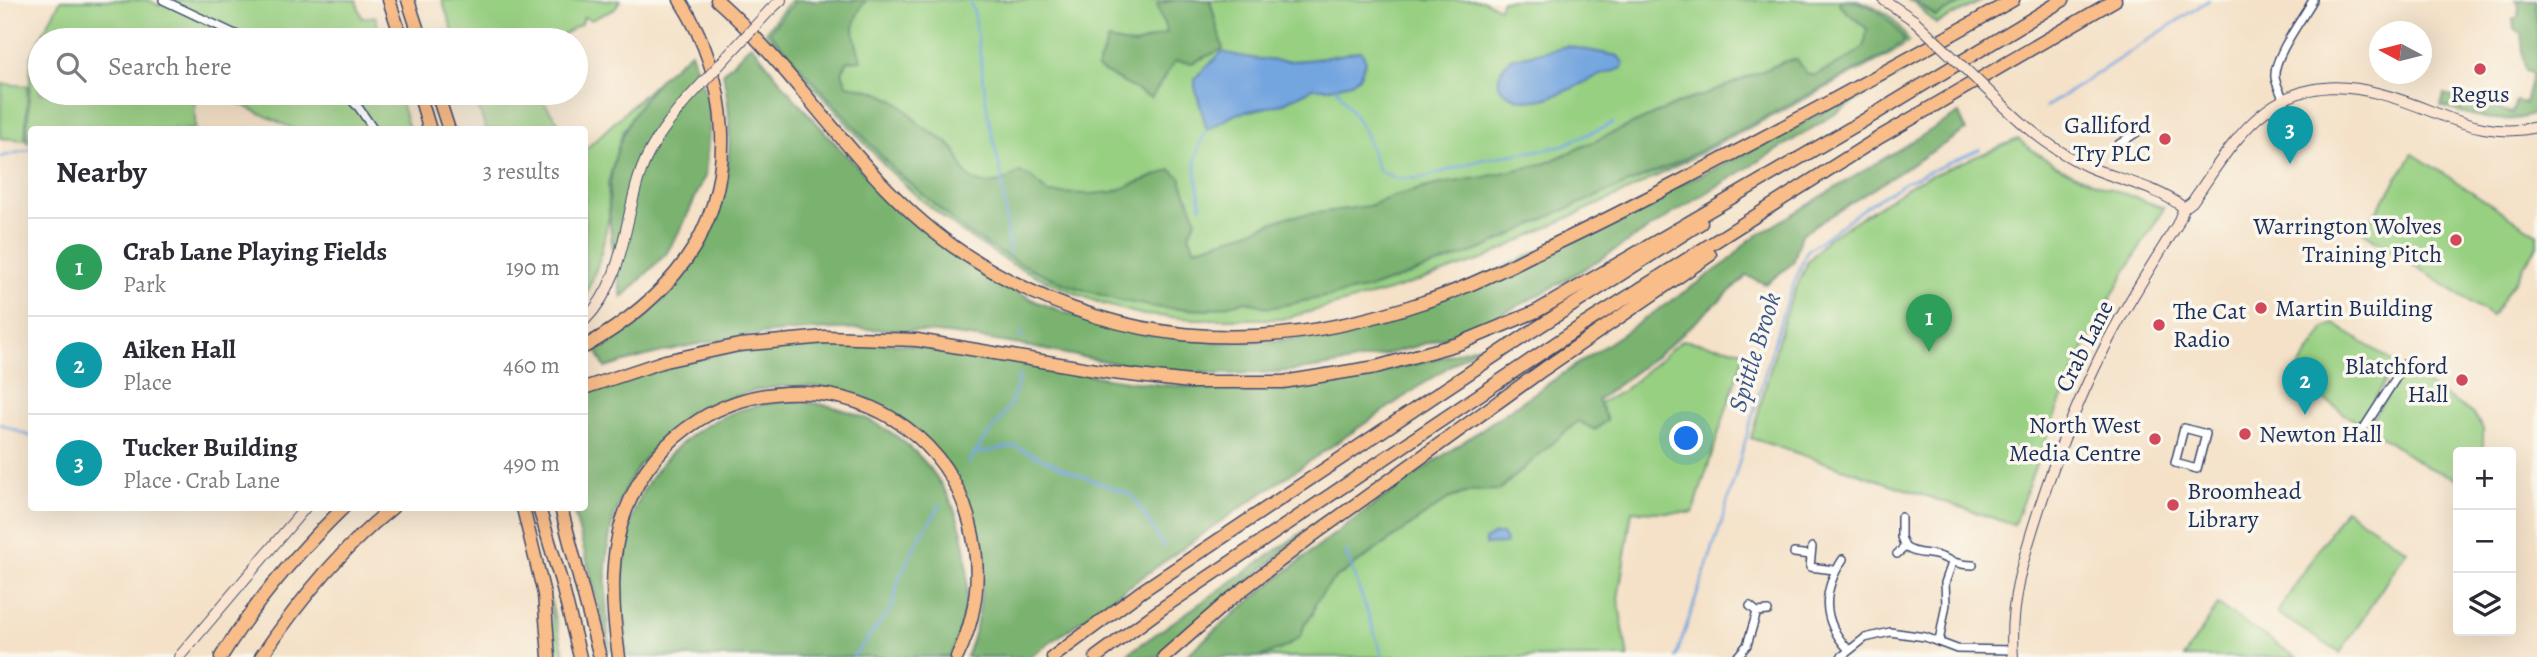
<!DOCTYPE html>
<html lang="en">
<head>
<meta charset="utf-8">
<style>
	:root { --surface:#fff; --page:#f7f7f7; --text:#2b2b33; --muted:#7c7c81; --line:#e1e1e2; --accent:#d1495b }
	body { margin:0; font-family:Alegreya,serif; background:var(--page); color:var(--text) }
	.controls { position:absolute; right:21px; bottom:21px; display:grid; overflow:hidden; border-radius:7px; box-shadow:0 7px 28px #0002 }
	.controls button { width:63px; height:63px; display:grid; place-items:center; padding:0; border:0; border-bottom:2px solid var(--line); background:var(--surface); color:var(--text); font:35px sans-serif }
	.compass { position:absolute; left:2369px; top:21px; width:63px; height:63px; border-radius:50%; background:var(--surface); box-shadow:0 7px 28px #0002; rotate:277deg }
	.you { position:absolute; left:1687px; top:439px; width:24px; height:24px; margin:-18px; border:5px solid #fff; border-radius:50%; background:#1a73e8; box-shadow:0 0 0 10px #1a73e833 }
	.badge { display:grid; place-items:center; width:46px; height:46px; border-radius:50%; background:var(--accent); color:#fff; font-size:23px; font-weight:700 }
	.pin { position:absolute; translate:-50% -58px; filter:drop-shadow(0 2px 4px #0008) }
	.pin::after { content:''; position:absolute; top:37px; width:24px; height:21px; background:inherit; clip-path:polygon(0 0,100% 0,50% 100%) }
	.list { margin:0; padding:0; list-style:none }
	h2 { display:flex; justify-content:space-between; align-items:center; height:91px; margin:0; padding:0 28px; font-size:30px }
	h2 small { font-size:23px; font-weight:400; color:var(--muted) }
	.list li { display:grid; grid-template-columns:46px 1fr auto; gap:21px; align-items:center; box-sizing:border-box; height:98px; padding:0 28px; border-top:2px solid var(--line) }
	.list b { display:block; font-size:26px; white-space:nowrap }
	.list p { margin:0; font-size:23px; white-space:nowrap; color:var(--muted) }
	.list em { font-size:23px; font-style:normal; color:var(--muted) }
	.icon { flex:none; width:38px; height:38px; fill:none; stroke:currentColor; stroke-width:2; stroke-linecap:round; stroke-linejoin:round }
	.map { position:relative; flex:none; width:2537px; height:657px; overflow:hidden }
	.search { position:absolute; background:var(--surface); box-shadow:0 7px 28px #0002; left:28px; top:28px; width:560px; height:77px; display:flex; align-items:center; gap:18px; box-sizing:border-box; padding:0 24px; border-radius:38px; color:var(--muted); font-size:26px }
	.panel { position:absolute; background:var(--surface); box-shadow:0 7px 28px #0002; left:28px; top:126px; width:560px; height:385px; border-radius:7px }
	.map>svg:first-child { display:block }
	.green { fill:#98d082; stroke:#5a8070; stroke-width:2 }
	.forest { fill:#7ab270; stroke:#4a7067; stroke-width:2 }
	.water { fill:#73a5df; stroke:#476a9e; stroke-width:2 }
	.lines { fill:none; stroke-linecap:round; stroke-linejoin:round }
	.stream { stroke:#73a5df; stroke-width:2.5 }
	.street-casing { stroke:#3c4a6e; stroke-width:10 }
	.secondary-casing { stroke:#3c4a6e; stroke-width:12 }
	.highway-casing { stroke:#3c4a6e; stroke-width:15 }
	.street { stroke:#fff; stroke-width:7 }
	.secondary { stroke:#fce5d0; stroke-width:10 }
	.highway { stroke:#f8bd89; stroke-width:12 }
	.secondary-bridge-casing { stroke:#3c4a6e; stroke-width:12; stroke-linecap:butt }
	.secondary-bridge { stroke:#fce5d0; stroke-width:10 }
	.poi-dot { fill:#d1495b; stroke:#fbf7ec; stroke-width:2.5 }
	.labels { text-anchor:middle; stroke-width:7; stroke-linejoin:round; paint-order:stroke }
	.poi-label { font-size:24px; fill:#1b2f5e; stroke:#fbf7ec; text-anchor:end }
	.street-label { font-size:24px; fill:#1b2f5e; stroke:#fbf7ec }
	.water-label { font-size:26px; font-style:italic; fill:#3a588b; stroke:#fbf7ec }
</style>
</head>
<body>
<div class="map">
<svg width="2537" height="657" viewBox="0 0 2537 657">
	<rect width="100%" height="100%" fill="#fbf7ec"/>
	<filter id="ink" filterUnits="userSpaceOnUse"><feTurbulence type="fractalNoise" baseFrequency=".0143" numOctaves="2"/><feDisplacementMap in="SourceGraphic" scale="14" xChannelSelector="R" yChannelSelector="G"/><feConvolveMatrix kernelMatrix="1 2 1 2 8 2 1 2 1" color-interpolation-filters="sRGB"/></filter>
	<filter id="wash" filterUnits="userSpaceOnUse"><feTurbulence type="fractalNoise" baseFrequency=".00686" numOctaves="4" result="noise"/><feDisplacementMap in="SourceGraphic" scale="28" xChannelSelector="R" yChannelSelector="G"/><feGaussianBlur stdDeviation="1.57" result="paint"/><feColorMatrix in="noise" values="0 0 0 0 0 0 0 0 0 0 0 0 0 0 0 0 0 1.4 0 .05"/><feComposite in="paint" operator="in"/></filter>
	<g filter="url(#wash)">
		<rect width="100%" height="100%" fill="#f4e1c7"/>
		<!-- green -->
		<path class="green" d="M61 0H149L159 6 162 0H356L362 18 375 16 382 40H40V93H195V129L32 130 31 143H27L31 55Z
			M442 0H620L615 9 591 20 584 17 582 23 554 40H456Z
			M791 0H1482L1499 8 1502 0H1857C1882 7 1897 19 1909 42L1891 54 1632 189 1539 231 1484 259 1389 291 1282 319H1195L1144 315 1106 305 1062 288 1012 264 963 233 917 196 887 168 765 32Z
			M1907 0H1984L1936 24 1915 3Z
			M659 80 623 131 608 183 609 216 599 261 585 297V150Z
			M2 84 28 86 25 140 0 138Z
			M216 93H398L409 129H294Z
			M473 93H537L563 129H486Z
			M2018 139C2059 175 2113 189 2164 208 2142 245 2118 282 2099 320 2064 386 2039 455 2014 525L1751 438 1787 309 1807 263 1826 240 1918 181Z
			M2413 154 2537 234V246L2492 316 2363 232Z
			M2334 324 2397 364 2358 423 2296 379 2298 369 2322 332 2326 327Z
			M1682 340 1745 351 1693 513 1632 511 1618 599 1628 657H1229L1317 581 1568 419 1623 391Z
			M2404 369 2473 414 2483 429V452H2458V479L2425 466 2367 427Z
			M2345 509 2407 550 2340 653 2277 613Z
			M550 599 565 657H555Z
			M2218 605 2296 657H2184Z"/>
		<!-- forest -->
		<path class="forest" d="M796 0H866C849 22 853 35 861 60L848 61 842 72 847 85C868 88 891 95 906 110 912 115 915 122 922 126 932 133 944 139 953 148 962 158 960 172 973 180 988 189 1006 181 1019 172L1031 177 1048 193 1091 194 1113 192 1171 170 1180 177 1196 219 1189 235 1195 249 1245 233 1287 217 1369 206 1394 196 1435 185 1484 177 1546 163 1681 102 1705 95 1786 61 1797 59 1806 73 1813 76 1843 62 1864 47 1867 29 1839 5 1840 0C1870 0 1890 16 1905 41L1885 55 1670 166 1557 213 1485 248 1371 288 1269 308 1246 301 1207 310 1161 308 1117 300 1065 284 1015 261 968 233 893 169 769 32Z
			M1176 0H1210L1223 49 1192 63 1175 61 1151 98 1097 68 1108 40 1134 45 1167 33 1157 4Z
			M1914 0H1967L1936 17Z
			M2515 0H2537V113C2504 127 2473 116 2441 106L2444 94 2512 113 2516 101 2525 103 2533 73 2525 71 2521 33 2514 29 2513 19 2518 18 2519 5Z
			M751 44 795 99 842 151 889 198 965 264 1037 302 1088 321 1140 334 1221 342 1273 341 1325 334 1402 315 1741 156 1932 54C1852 104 1771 154 1690 203 1620 246 1550 295 1474 326 1393 359 1303 375 1216 374 1138 372 1062 351 984 339 856 319 728 329 605 368L596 350C700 293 748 189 723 73Z
			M691 52 711 111 705 176 682 227 666 254 622 298C604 212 596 152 659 80 668 70 681 61 691 52Z
			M1959 113 1966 130 1802 234 1793 263 1766 284 1747 276 1664 350 1598 400 1607 420 1595 430 1578 421 1499 490 1471 491 1448 499 1332 581 1316 602 1313 614 1305 623 1301 636 1286 647 1260 657H1185C1351 506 1546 389 1729 261L1748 241Z
			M843 341C875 343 907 343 938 348 1014 358 1088 379 1164 385 1272 394 1376 379 1479 346L1214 526 1030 657H966C983 615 986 576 976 532 972 515 968 498 958 483 952 474 944 466 937 459 918 437 901 416 874 403 775 355 642 413 613 521 602 564 605 609 611 653L573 508H584L585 392 660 367 752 348Z
			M792 401C927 407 1004 535 950 657H628C622 622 619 586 624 551 637 463 705 405 792 401Z
			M1330 513 1157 657H1123Z"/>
		<!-- water -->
		<path class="water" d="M1567 46 1618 56 1623 62 1622 68C1614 72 1605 73 1596 77 1568 89 1540 110 1509 95 1503 92 1499 89 1499 83 1497 73 1504 65 1510 59Z
			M1358 51 1362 52 1366 61 1359 77 1351 83 1330 88H1313L1282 104 1236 114 1207 130 1195 87V78L1222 52C1274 65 1307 63 1358 51Z
			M1494 534H1502L1506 541 1505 544 1486 545 1485 540Z"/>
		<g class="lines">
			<!-- stream -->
			<path class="stream" d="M968 0 974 11 988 115 1002 179 1009 254
				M1336 87 1365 132 1378 170 1397 179 1422 178 1484 159 1559 147 1613 123
				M2046 107 2209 0
				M0 157 32 149
				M1201 207C1198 175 1188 160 1207 130
				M1021 332 1022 338
				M0 424 32 437
				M973 454 1015 446 1074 473 1132 495 1164 547
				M968 464C987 429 1012 419 1019 375
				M1346 552 1383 657
				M853 657 893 606 898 580 917 542 941 504
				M1676 657 1721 524 1784 308 1807 251 1868 205 1908 181 1980 149"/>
		</g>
	</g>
	<g filter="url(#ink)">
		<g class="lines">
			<!-- street casing -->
			<g class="street-casing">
				<path id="street" d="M163 0 248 40
					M344 93 359 108 374 130
					M2283 99C2281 92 2276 85 2275 77 2273 57 2303 18 2313 0
					M2119 144 2145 127
					M2184 428 2206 434 2197 469 2175 463Z
					M2362 431 2405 364
					M1812 547 1810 567 1834 570
					M1905 547C1916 555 1927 552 1939 556 1951 561 1959 565 1973 565
					M1794 553 1811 555
					M1897 554 1905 547 1901 537V517
					M1843 559C1822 591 1821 620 1848 649
					M1750 606 1757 612 1768 611
					M1939 642 1946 604 1945 583 1952 563
					M1737 657 1747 645 1757 612
					M1841 657 1865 638 1890 632 1925 637 1957 649 2012 650"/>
			</g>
			<!-- secondary casing -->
			<g class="secondary-casing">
				<path id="secondary" d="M1884 0 1915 21
					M770 10 781 0
					M2005 107C2031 132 2056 152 2089 167 2119 180 2158 187 2184 208
					M584 321C623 282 623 230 638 180 647 149 665 126 685 102
					M179 657 305 508
					M2013 657C2008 605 2024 555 2040 506 2059 448 2081 393 2109 339 2129 300 2154 262 2177 225L2184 208 2192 202C2208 180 2221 157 2239 137 2296 68 2359 82 2433 112 2467 126 2500 136 2537 127"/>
			</g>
			<!-- highway casing -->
			<g class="highway-casing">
				<path id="highway" d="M389 0 402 40
					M408 0 421 40
					M717 0C805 78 863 187 963 253 1110 349 1260 358 1424 302 1462 290 1499 272 1534 254 1580 233 1625 210 1669 187 1785 127 1900 64 2013 0
					M419 93 430 130
					M437 93 449 130
					M1868 118 2063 0
					M584 347C623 325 659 297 685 261 741 182 729 78 680 0
					M584 388 665 361 739 345 825 337 917 340 1113 373 1190 382H1283L1376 367 1458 344 1537 311 1875 114
					M523 508 544 594 549 657
					M539 508 561 581 580 657
					M561 508 600 657
					M221 657C255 602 297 553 343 508
					M261 657C298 602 341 549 392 508
					M619 657C612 609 608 557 626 510 686 348 925 355 970 523 982 569 978 614 957 657
					M1053 657 1142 591 1529 333 1701 223
					M1096 657 1164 607 1580 327 1880 137 2115 0
					M1164 657 1228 601 1312 536 1544 369 1710 255"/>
			</g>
			<!-- street -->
			<use href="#street" class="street"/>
			<!-- secondary -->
			<use href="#secondary" class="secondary"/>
			<!-- highway -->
			<use href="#highway" class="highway"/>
			<!-- secondary-bridge casing -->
			<g class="secondary-bridge-casing">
				<path id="secondary-bridge" d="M1915 21 2005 107
					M685 102 770 10"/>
			</g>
			<!-- secondary-bridge -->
			<use href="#secondary-bridge" class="secondary-bridge"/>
		</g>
	</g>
	<!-- markers -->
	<g class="poi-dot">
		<circle cx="2480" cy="69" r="7"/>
		<circle cx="2165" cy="139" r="7"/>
		<circle cx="2456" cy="240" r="7"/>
		<circle cx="2261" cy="308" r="7"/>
		<circle cx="2159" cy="325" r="7"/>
		<circle cx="2462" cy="380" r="7"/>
		<circle cx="2245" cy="434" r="7"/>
		<circle cx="2155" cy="439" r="7"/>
		<circle cx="2173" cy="505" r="7"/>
	</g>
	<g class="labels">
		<!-- poi labels -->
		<g class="poi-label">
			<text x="2480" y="102" text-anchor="middle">Regus</text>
			<text x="2151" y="133">Galliford<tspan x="2151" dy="28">Try PLC</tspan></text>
			<text x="2442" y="234">Warrington Wolves<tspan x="2442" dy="28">Training Pitch</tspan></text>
			<text x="2275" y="316" text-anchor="start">Martin Building</text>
			<text x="2173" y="319" text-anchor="start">The Cat<tspan x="2173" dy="28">Radio</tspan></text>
			<text x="2448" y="374">Blatchford<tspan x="2448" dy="28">Hall</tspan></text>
			<text x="2141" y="433">North West<tspan x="2141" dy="28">Media Centre</tspan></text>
			<text x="2259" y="442" text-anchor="start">Newton Hall</text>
			<text x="2187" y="499" text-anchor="start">Broomhead<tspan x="2187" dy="28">Library</tspan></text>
		</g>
		<!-- street labels -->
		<g class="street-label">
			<text transform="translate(2084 346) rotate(-63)" y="8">Crab Lane</text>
		</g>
		<!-- water labels -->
		<g class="water-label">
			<text transform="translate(1754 352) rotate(-73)" y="9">Spittle Brook</text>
		</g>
	</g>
</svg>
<div class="controls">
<button>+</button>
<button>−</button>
<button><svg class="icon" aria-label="layers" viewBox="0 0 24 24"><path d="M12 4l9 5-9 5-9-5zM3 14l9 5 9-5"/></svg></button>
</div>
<svg class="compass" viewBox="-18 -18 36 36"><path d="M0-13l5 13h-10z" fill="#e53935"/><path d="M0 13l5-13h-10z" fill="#7c7c81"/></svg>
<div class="you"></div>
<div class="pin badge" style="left:1929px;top:352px;background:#2e9e5b">1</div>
<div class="pin badge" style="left:2305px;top:415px;background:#0f9aa8">2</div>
<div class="pin badge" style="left:2290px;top:164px;background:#0f9aa8">3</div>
<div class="search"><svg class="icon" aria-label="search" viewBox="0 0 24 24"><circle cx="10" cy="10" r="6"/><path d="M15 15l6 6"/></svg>Search here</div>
<section class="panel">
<h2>Nearby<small>3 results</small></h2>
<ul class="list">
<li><span class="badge" style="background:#2e9e5b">1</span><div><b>Crab Lane Playing Fields</b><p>Park</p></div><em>190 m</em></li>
<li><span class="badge" style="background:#0f9aa8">2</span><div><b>Aiken Hall</b><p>Place</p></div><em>460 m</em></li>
<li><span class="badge" style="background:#0f9aa8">3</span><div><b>Tucker Building</b><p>Place · Crab Lane</p></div><em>490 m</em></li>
</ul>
</section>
</div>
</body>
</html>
